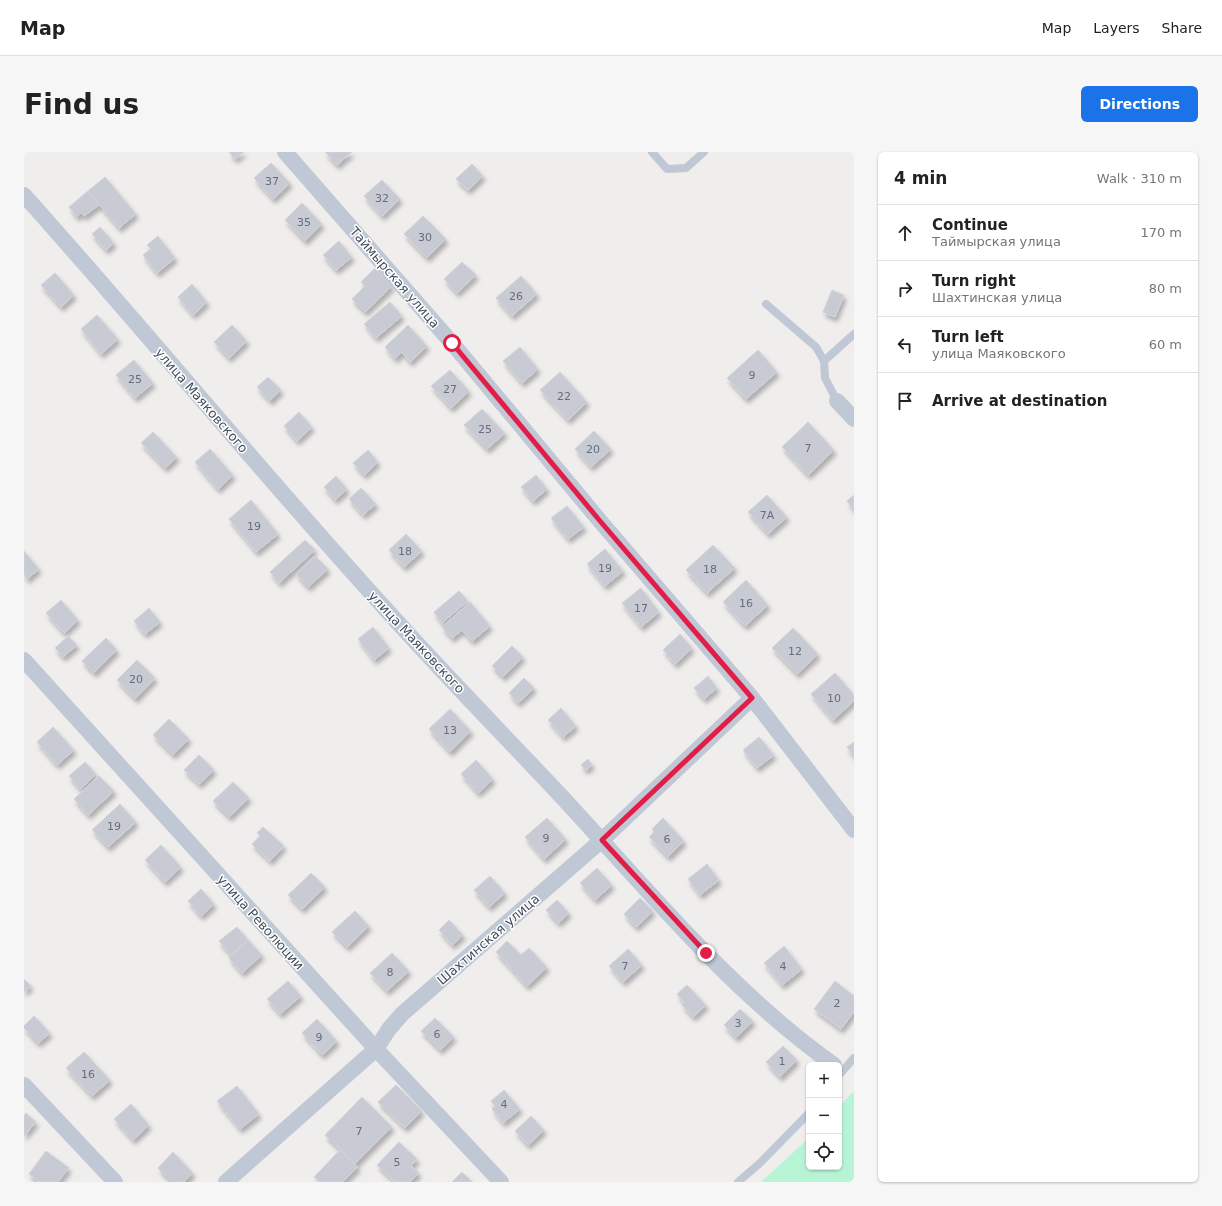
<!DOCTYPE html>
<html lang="en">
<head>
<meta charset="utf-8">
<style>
	:root { --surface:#fff; --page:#f6f6f6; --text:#222; --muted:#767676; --line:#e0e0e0; --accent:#1a73e8 }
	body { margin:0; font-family:"DejaVu Sans",sans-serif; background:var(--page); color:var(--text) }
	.controls { position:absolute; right:12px; bottom:12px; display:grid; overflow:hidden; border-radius:6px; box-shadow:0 1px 3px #0004 }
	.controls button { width:36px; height:36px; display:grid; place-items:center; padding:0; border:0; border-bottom:1px solid var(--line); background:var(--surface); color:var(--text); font:20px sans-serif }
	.stop { position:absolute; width:12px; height:12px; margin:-9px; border:3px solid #e11d48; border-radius:50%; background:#fff }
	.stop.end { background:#e11d48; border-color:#fff; box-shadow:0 1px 4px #0008 }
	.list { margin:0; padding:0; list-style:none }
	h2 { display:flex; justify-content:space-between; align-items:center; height:52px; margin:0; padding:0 16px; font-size:17px }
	h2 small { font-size:13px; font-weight:400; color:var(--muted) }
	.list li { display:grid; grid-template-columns:26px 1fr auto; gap:12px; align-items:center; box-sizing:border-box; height:56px; padding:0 16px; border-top:1px solid var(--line) }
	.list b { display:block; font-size:15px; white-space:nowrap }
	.list p { margin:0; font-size:13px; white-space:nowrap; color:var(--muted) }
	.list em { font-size:13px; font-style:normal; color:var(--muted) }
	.icon { flex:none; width:22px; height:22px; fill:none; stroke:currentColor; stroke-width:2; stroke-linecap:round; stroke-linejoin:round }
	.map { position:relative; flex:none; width:830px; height:1030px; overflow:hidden; border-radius:6px }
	header { display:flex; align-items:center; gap:24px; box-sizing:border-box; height:56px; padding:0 20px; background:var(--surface); border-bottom:1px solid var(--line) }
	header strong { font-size:19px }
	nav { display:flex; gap:22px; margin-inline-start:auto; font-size:14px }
	.intro { display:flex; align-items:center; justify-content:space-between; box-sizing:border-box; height:96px; padding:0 24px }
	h1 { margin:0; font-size:28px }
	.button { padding:10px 18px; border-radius:6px; background:var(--accent); color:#fff; font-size:14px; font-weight:700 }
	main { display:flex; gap:24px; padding:0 24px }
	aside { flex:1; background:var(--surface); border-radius:6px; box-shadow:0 1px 3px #0004 }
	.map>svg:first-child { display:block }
	.green { fill:#b7f3d5 }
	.building { fill:#c9cbd4; stroke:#d1d2da; filter:url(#shadow) }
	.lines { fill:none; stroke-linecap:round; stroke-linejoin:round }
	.service { stroke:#bfc8d4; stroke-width:8 }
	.minor { stroke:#bfc8d4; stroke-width:16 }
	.route { stroke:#e11d48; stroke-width:5 }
	.labels { text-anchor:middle; stroke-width:3; stroke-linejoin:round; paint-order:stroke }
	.number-label { font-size:11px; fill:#656d7a }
	.street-label { font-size:13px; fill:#444e5c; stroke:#fff }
</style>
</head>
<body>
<header>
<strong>Map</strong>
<nav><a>Map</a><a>Layers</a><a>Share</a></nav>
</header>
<div class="intro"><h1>Find us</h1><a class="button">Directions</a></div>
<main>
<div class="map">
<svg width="830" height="1030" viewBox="0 0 830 1030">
	<defs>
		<filter id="shadow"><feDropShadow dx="2.5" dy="4.5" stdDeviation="2" flood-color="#0004"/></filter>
	</defs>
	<rect width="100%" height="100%" fill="#f0eded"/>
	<!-- green -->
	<path class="green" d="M830 939V1030H737L785 986V1015H815V955Z"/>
	<!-- building -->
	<path class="building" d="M205 0H220L211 7Z
		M301 0H328L313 13Z
		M247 11 266 31 249 47 230 26Z
		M448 12 459 24 444 38 432 27Z
		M81 25 112 62 95 76 64 39Z
		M358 28 376 47 358 64 340 44Z
		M64 39 75 53 60 64 57 61 53 65 45 55Z
		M278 51 298 72 281 89 261 68Z
		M399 64 422 87 403 106 380 82Z
		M76 75 90 91 82 98 68 82Z
		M134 84 151 106 133 121 119 103 127 97 123 93Z
		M315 89 328 105 312 118 299 103Z
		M438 110 452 123 433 141 420 127Z
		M351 116 368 134 341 160 328 147 341 134 337 130Z
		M31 121 50 143 37 155 17 133Z
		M497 124 513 142 488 164 472 146Z
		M168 132 183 150 169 163 154 145Z
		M808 138 820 143 811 165 799 160Z
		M366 150 378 164 352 186 340 172Z
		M73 163 94 187 77 202 57 177Z
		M208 173 223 189 205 206 190 190Z
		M384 173 403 194 386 210 378 200 371 207 361 195Z
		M496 195 514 217 498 231 479 209Z
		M734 198 753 220 722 247 703 226Z
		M110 208 129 231 111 246 92 223Z
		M426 218 445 239 427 256 407 234Z
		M536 220 563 250 544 268 516 238Z
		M244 225 257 238 246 249 233 235Z
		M458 257 481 281 463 297 440 273Z
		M275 260 288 275 273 289 260 274Z
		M784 270 810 298 784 323 758 295Z
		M570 279 587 297 567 315 551 297Z
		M129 280 153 305 141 316 117 291Z
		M186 297 209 323 194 337 171 310Z
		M344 298 354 310 340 323 329 311Z
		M512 323 523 337 509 349 497 335Z
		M312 324 323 337 311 348 300 335Z
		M337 336 352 352 339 363 325 347Z
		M743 343 763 365 744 382 724 360Z
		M830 343V358L823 349Z
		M227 348 254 382 232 400 205 367Z
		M543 354 560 375 544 387 527 366Z
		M382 382 398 399 380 415 365 398Z
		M281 388 291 398 255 431 246 420Z
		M689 393 711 416 683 441 662 418Z
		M581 397 599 419 581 434 563 412Z
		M0 399 15 417 3 427 0 422Z
		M291 404 304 417 284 435 272 422Z
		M722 428 744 453 721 474 699 450Z
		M617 436 635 460 617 475 598 451Z
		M435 439 444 449 418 471 410 460Z
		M37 448 54 468 40 481 22 461Z
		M446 450 466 474 448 489 438 478 428 486 418 475Z
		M125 456 136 470 121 482 110 469Z
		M349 475 365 496 350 508 334 487Z
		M769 476 794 502 773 522 748 496Z
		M656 482 668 496 651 512 639 498Z
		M44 484 53 493 39 505 31 496Z
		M82 486 93 498 70 521 58 509Z
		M488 494 499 505 479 525 468 514Z
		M113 508 131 526 111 547 93 528Z
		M811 521 830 543V549L809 568 787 542Z
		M684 524 693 536 680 547 670 536Z
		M500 526 510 536 494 551 485 541Z
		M537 556 552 574 539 585 524 568Z
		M426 557 447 579 426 600 405 577Z
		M145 567 165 587 149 603 129 583Z
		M29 575 50 598 33 613 13 590Z
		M735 585 750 603 733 616 719 598Z
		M830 590V604L823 595Z
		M175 603 190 618 175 632 160 618Z
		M564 607 568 613 562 618 557 613Z
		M452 608 469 627 454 641 437 622Z
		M61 610 72 622 56 637 45 624Z
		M75 624 90 639 64 663 50 647Z
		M209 630 225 646 205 665 189 649Z
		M96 652 112 670 84 695 68 678Z
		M523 666 542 687 520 707 501 685Z
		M639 666 660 689 644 705 625 685 630 680 628 677Z
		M239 675 260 694 246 709 228 692 236 684 233 681Z
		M137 693 157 715 141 730 121 708Z
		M683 712 695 728 676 743 664 727Z
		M573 716 588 733 571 748 556 731Z
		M287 721 301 735 278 757 264 743Z
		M466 724 481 741 465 755 450 738Z
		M177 737 190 752 177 764 164 749Z
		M616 746 629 759 612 775 600 762Z
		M533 748 545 761 534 771 522 758Z
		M331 759 345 774 323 795 308 780Z
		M425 768 439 783 428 793 415 778Z
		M213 775 224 788 207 803 195 789Z
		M224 788 238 803 218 821 205 806Z
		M483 789 497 803 505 796 523 815 503 834 472 800Z
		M760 794 778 817 758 833 740 811Z
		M604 797 618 813 599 830 585 814Z
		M368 801 385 819 363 839 346 821Z
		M0 827 7 834 0 840Z
		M264 829 277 844 256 862 243 847Z
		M811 829 830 844V860L817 877 790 857Z
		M663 833 682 853 669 865 658 853 660 851 653 842Z
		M716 857 729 869 712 886 700 873Z
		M10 864 26 881 14 891 0 876V874Z
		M411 866 430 885 416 898 397 879Z
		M293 867 313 889 298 903 278 881Z
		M759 894 773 908 756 925 742 910Z
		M60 900 86 928 68 944 42 916Z
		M372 933 398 959 381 976 354 950Z
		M213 934 235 962 216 977 193 949Z
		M480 938 496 957 479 971 468 957 471 954 467 949Z
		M338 945 368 975 331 1012 301 983Z
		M107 952 125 973 109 988 90 967Z
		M2 961 12 970 0 984V964Z
		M507 964 520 978 504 993 491 979Z
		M375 990 393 1007 387 1014 395 1021 386 1030H371L353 1013Z
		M316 998 334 1015 319 1030H296L290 1025Z
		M22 999 45 1016 34 1030H15L5 1022Z
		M149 1000 169 1021 160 1030H148L134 1016Z
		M438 1020 448 1030H428Z"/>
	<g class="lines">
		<!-- service -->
		<path class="service" d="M628 0 643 17 662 16 680 0
			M742 152 792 195 800 209
			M813 249 801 226 800 209 830 182
			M815 923 830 906
			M714 1030 736 1011 785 961"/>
		<!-- minor -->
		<path class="minor" d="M261 0 428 191 576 369 728 546 830 678
			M0 43C121 178 236 319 358 453 416 518 478 581 538 645 624 738 706 839 810 913
			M813 249 830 267
			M0 508 352 897 477 1030
			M0 933 91 1030
			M202 1030 352 897 365 877 378 862 578 688 728 546"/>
	</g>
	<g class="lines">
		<!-- route -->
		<path class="route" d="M428 191 576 369 728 546 578 688 682 801"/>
	</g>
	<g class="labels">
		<!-- number labels -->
		<g class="number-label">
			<text x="248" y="33">37</text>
			<text x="358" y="50">32</text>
			<text x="280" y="74">35</text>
			<text x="401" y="89">30</text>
			<text x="492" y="148">26</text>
			<text x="728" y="227">9</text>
			<text x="111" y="231">25</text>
			<text x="426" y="241">27</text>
			<text x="540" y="248">22</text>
			<text x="461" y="281">25</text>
			<text x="784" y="300">7</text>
			<text x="569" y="301">20</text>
			<text x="743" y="367">7А</text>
			<text x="230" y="378">19</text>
			<text x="381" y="403">18</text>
			<text x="581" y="420">19</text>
			<text x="686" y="421">18</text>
			<text x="722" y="455">16</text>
			<text x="617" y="460">17</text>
			<text x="771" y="503">12</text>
			<text x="112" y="531">20</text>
			<text x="810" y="550">10</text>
			<text x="426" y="582">13</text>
			<text x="90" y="678">19</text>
			<text x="522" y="690">9</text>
			<text x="643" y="691">6</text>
			<text x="601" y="818">7</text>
			<text x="759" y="818">4</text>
			<text x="366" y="824">8</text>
			<text x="813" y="855">2</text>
			<text x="714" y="875">3</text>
			<text x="413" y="886">6</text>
			<text x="295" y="889">9</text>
			<text x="758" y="913">1</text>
			<text x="64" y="926">16</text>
			<text x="480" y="956">4</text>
			<text x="335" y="983">7</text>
			<text x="373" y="1014">5</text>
		</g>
		<!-- street labels -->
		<g class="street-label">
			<text transform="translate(371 125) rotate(49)" y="5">Таймырская улица</text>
			<text transform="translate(178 248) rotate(49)" y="5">улица Маяковского</text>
			<text transform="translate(393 490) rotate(47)" y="5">улица Маяковского</text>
			<text transform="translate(237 770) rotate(48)" y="5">улица Революции</text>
			<text transform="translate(464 787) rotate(-41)" y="5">Шахтинская улица</text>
		</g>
	</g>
</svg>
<div class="controls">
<button>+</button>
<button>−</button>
<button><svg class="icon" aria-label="locate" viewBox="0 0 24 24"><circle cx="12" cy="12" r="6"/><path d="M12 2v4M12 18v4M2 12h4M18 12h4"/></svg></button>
</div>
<div class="stop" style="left:428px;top:191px"></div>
<div class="stop end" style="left:682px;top:801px"></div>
</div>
<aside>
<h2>4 min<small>Walk · 310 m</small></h2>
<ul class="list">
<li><svg class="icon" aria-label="ahead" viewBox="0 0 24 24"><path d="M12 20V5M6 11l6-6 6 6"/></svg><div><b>Continue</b><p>Таймырская улица</p></div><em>170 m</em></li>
<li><svg class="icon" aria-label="right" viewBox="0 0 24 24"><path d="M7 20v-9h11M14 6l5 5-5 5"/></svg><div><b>Turn right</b><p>Шахтинская улица</p></div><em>80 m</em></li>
<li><svg class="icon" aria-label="left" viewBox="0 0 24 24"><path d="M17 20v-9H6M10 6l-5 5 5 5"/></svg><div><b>Turn left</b><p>улица Маяковского</p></div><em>60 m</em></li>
<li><svg class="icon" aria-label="arrive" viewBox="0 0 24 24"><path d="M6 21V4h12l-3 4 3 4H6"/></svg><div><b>Arrive at destination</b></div></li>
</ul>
</aside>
</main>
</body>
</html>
